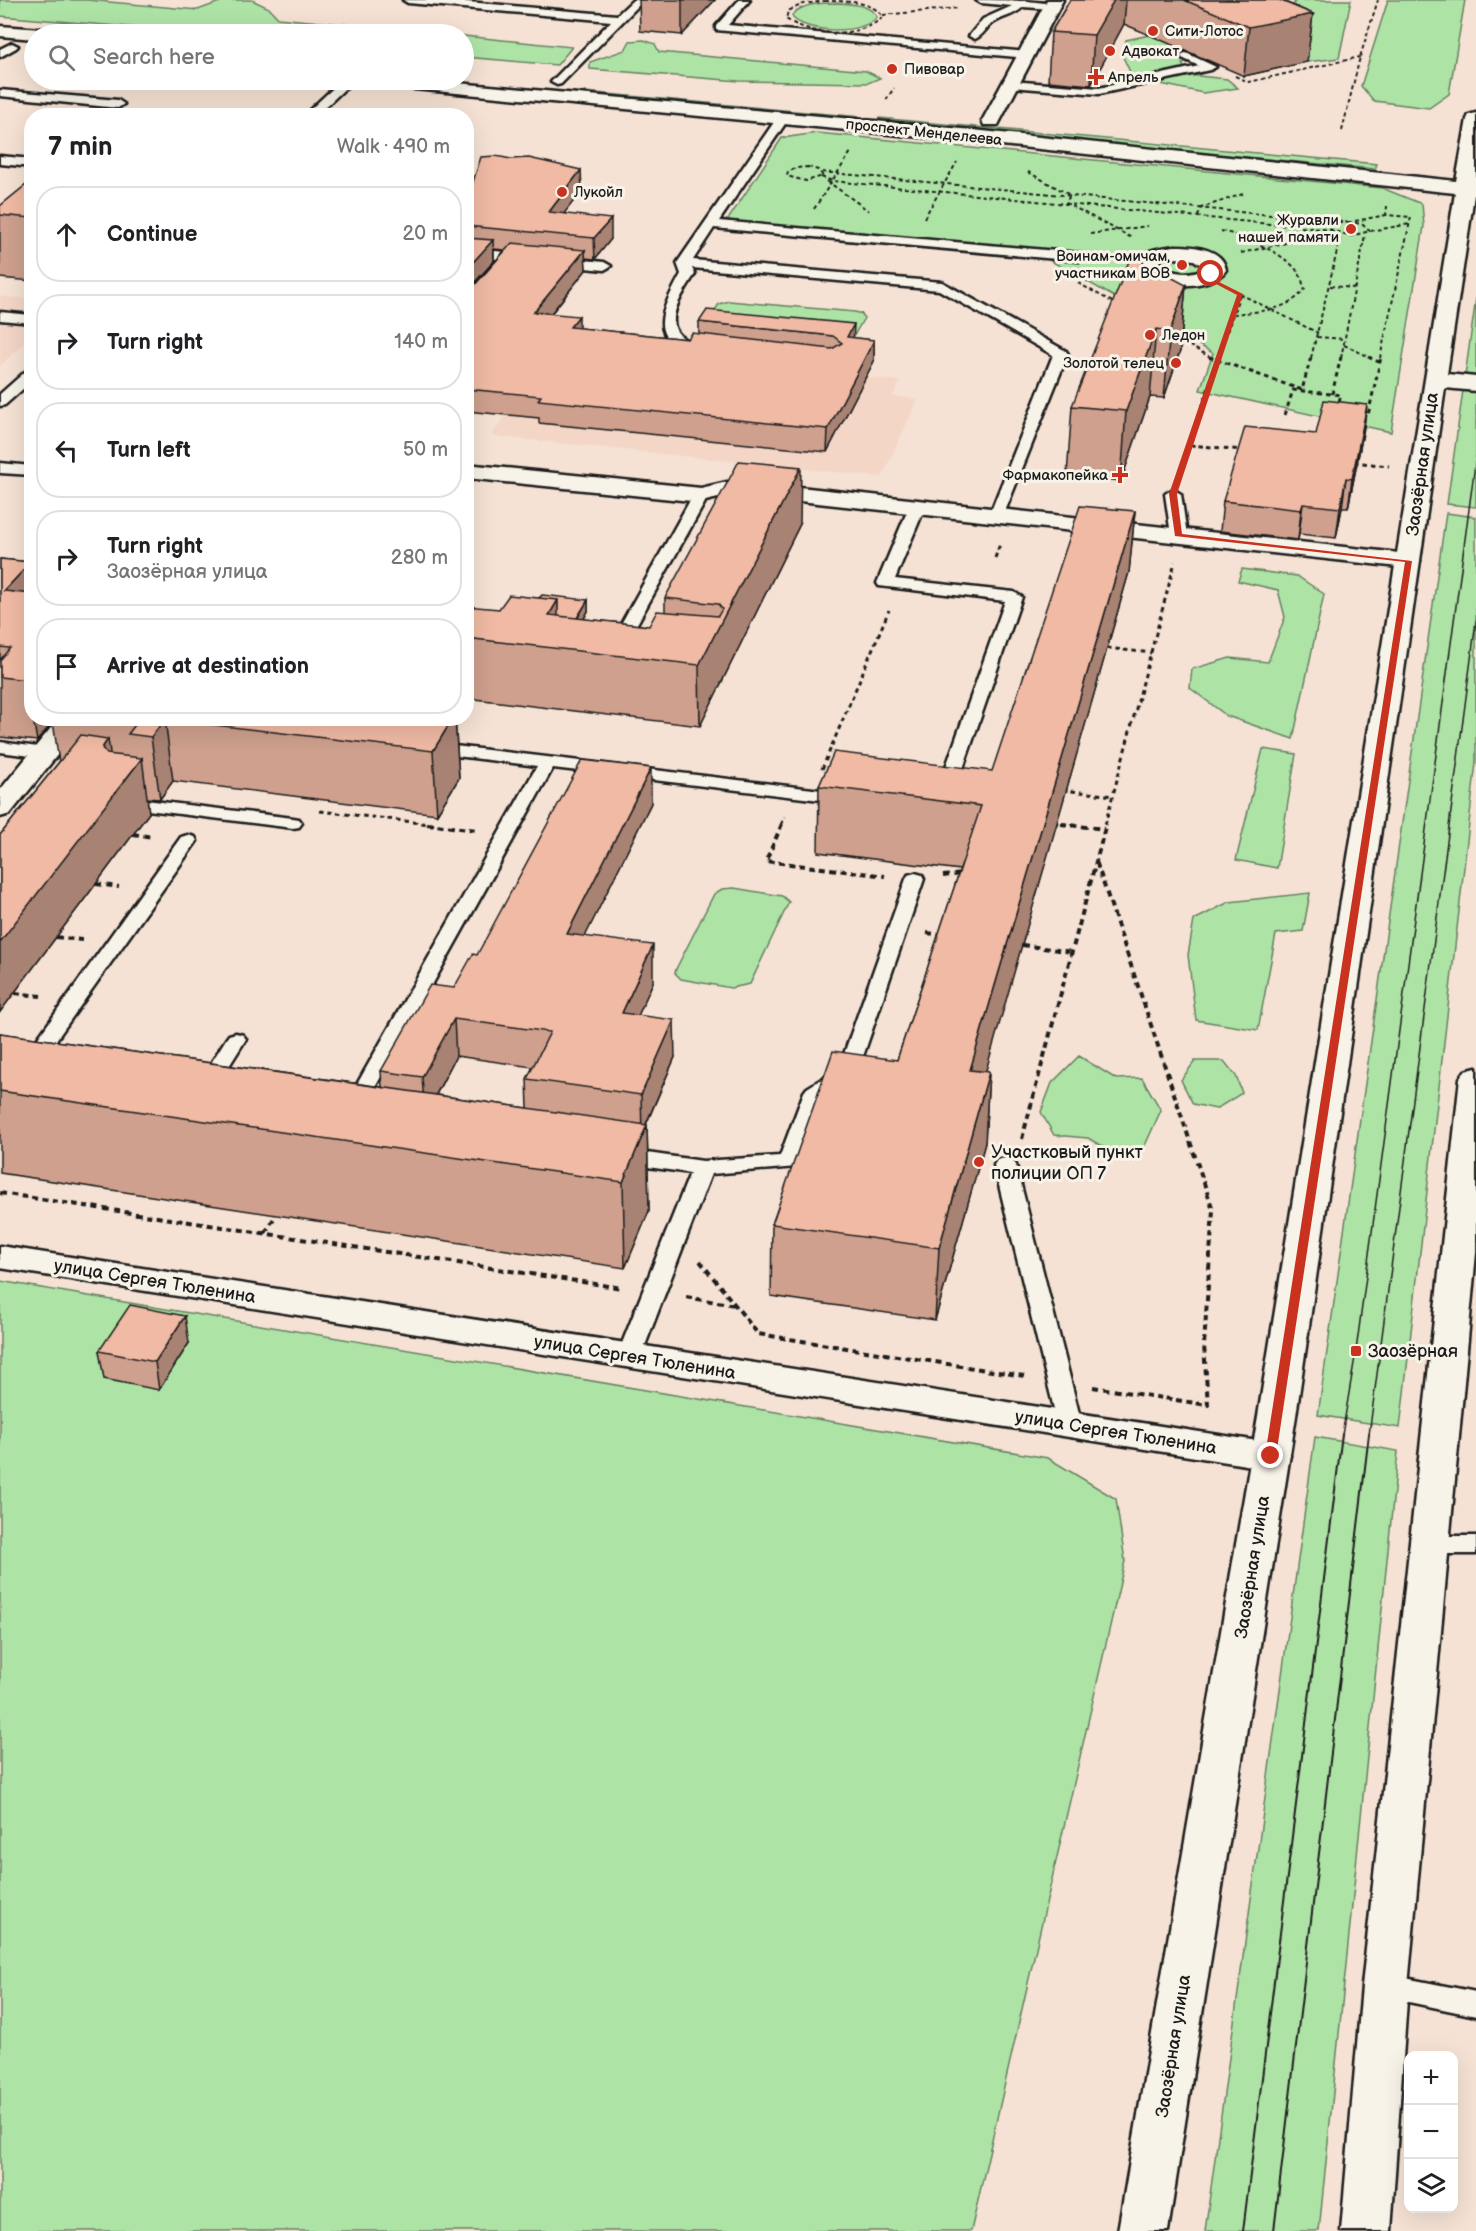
<!DOCTYPE html>
<html lang="en">
<head>
<meta charset="utf-8">
<style>
	:root { --surface:#fff; --page:#f6f6f6; --text:#202124; --muted:#757577; --line:#e0e0e0 }
	body { margin:0; font-family:"Balsamiq Sans",sans-serif; background:var(--page); color:var(--text) }
	.controls { position:absolute; right:18px; bottom:18px; display:grid; overflow:hidden; border-radius:12px; box-shadow:0 6px 24px #0002 }
	.controls button { width:54px; height:54px; display:grid; place-items:center; padding:0; border:0; border-bottom:2px solid var(--line); background:var(--surface); color:var(--text); font:30px sans-serif }
	.stop { position:absolute; width:18px; height:18px; margin:-14px; border:4px solid #c8321e; border-radius:50%; background:#fff }
	.stop.end { background:#c8321e; border-color:#fff; box-shadow:0 2px 6px #0008 }
	.list { margin:0; padding:0; list-style:none }
	h2 { display:flex; justify-content:space-between; align-items:center; height:78px; margin:0; padding:0 24px; font-size:26px }
	h2 small { font-size:20px; font-weight:400; color:var(--muted) }
	.list li { display:grid; grid-template-columns:39px 1fr auto; gap:18px; align-items:center; box-sizing:border-box; height:96px; margin:0 12px 12px; padding:0 12px; border:2px solid var(--line); border-radius:24px }
	.list b { display:block; font-size:22px; white-space:nowrap }
	.list p { margin:0; font-size:20px; white-space:nowrap; color:var(--muted) }
	.list em { font-size:20px; font-style:normal; color:var(--muted) }
	.icon { flex:none; width:33px; height:33px; fill:none; stroke:currentColor; stroke-width:2; stroke-linecap:round; stroke-linejoin:round }
	.map { position:relative; flex:none; width:1476px; height:2231px; overflow:hidden }
	.search { position:absolute; background:var(--surface); box-shadow:0 6px 24px #0002; left:24px; top:24px; width:450px; height:66px; display:flex; align-items:center; gap:15px; box-sizing:border-box; padding:0 21px; border-radius:33px; color:var(--muted); font-size:22px }
	.panel { position:absolute; background:var(--surface); box-shadow:0 6px 24px #0002; left:24px; top:108px; width:450px; height:618px; border-radius:24px }
	.map>svg:first-child { display:block }
	.built { fill:#f4d6c6 }
	.green { fill:#aee3a6; stroke:#658061; stroke-width:1.5 }
	.lines { fill:none; stroke-linecap:round; stroke-linejoin:round }
	.lane-casing { stroke:#1c1c1c; stroke-width:5 }
	.street-casing { stroke:#1c1c1c; stroke-width:5 }
	.secondary-casing { stroke:#1c1c1c; stroke-width:5 }
	.path-far2 { stroke:#1c1c1c; stroke-width:2; stroke-dasharray:4 3; stroke-linecap:butt }
	.path-far1 { stroke:#1c1c1c; stroke-width:3; stroke-dasharray:4.5 4; stroke-linecap:butt }
	.path { stroke:#1c1c1c; stroke-width:4; stroke-dasharray:6 4.5; stroke-linecap:butt }
	.lane { fill:#f7f3e8; fill-rule:evenodd }
	.street { fill:#f7f3e8; fill-rule:evenodd }
	.secondary { fill:#f7f3e8; fill-rule:evenodd }
	.tram-far1 { stroke:#1c1c1c; stroke-width:1.5 }
	.tram { stroke:#1c1c1c; stroke-width:2 }
	.wall { fill:#cea08d; stroke:#1c1c1c; stroke-width:1.5; fill-rule:evenodd }
	.shaded-wall { fill:#a88273; stroke:#1c1c1c; stroke-width:1.5 }
	.building { fill:#f0baa4; stroke:#1c1c1c; stroke-width:1.5 }
	.route { fill:#c8321e }
	.poi-dot { fill:#c8321e; stroke:#f7f3e8; stroke-width:2 }
	.labels { text-anchor:middle; stroke-width:6; stroke-linejoin:round; paint-order:stroke }
	.far-poi-label { font-size:15px; fill:#1c1c1c; stroke:#f7f3e8; text-anchor:start }
	.far-street-label { font-size:15px; fill:#1c1c1c; stroke:#f7f3e8 }
	.street-label { font-size:18px; fill:#1c1c1c; stroke:#f7f3e8 }
	.poi-label { font-size:18px; fill:#1c1c1c; stroke:#f7f3e8; text-anchor:start }
</style>
</head>
<body>
<div class="map">
<svg width="1476" height="2231" viewBox="0 0 1476 2231">
	<rect width="100%" height="100%" fill="#f5e2d4"/>
	<filter id="ink" filterUnits="userSpaceOnUse"><feTurbulence type="fractalNoise" baseFrequency=".0167" numOctaves="2"/><feDisplacementMap in="SourceGraphic" scale="12" xChannelSelector="R" yChannelSelector="G"/><feConvolveMatrix kernelMatrix="1 2 1 2 8 2 1 2 1" color-interpolation-filters="sRGB"/></filter>
	<g filter="url(#ink)">
		<!-- built -->
		<path class="built" d="M0 296 31 299V336L0 366Z
			M555 347 900 381 893 396 918 399 882 477 491 436Z"/>
		<!-- green -->
		<path class="green" d="M0 0H87L198 10 225 0H252L269 8 278 18 446 34H210L0 16Z
			M1296 0H1351L1339 58 1307 62 1267 43 1182 64 1189 75 1227 79 1238 88 1203 93 1133 78 1122 55 1126 40 1293 5Z
			M1388 0H1465L1449 94 1429 108 1374 101 1361 86Z
			M837 3C851 4 870 4 877 17 863 35 808 33 793 18L792 15C803 3 822 3 837 3Z
			M464 36 572 47 557 65 464 57Z
			M644 40 655 44 659 52 866 71 880 78 868 83 739 81 590 69V62L625 50 630 41Z
			M585 92 861 117 858 123 577 94Z
			M879 118 1377 164 1375 169 876 123Z
			M817 133 1382 188 1422 204 1424 226 1391 432 1200 390 1213 353 1030 249 727 221 782 138Z
			M1476 298V507L1447 504Z
			M729 301 855 312 862 314 864 318 852 339 707 323 719 304Z
			M1446 513 1476 517V762L1400 1428 1318 1415Z
			M1242 569 1297 576 1324 594 1293 739 1227 716 1190 688 1192 669 1230 658 1268 662 1285 617 1278 590 1238 581Z
			M1263 749 1296 754 1277 868 1236 860Z
			M734 888 782 896 789 902 750 984 731 988 681 979 675 973 676 969 714 894 722 889Z
			M1310 893 1303 931 1276 934 1258 1030 1196 1020 1188 955 1194 920 1229 902Z
			M1079 1056 1116 1079 1142 1078 1161 1110 1142 1152 1115 1154 1088 1138 1054 1135 1041 1112 1052 1083Z
			M1195 1061H1224L1236 1076 1242 1093 1216 1109 1193 1104 1181 1080Z
			M0 1281 1048 1458 1116 1499 1125 1561 971 2231H0Z
			M1315 1437 1398 1451 1319 2231H1205Z"/>
		<g class="lines">
			<!-- lane casing -->
			<g class="lane-casing">
				<path id="lane" d="M403 0H444L617 15 633 0H644L561 84 557 85 551 82 553 80 611 21 408 3Z
					M739 0H750L728 25 1027 52 1033 55 1027 58 716 30V26Z
					M976 0C992 0 1046 0 1057 6L1052 9 1023 7C1014 16 1003 16 993 23 986 27 983 36 975 39L969 36 983 19 1012 6 981 3Z
					M12 43 18 46 16 48 0 57V49Z
					M1186 53 1216 67 1210 70 1099 94 1011 87 1005 84 1011 81 1099 88 1199 66 1182 58V54Z
					M342 80H354L316 116H303Z
					M0 90 118 100 124 104 118 108 0 96Z
					M783 114 789 118 719 221 1079 253 1086 257 1079 261 714 228 693 260 942 282 1066 351 1068 354 1002 519 997 521 989 516 1053 355 939 290 692 268 695 274C686 289 663 319 680 335 687 342 698 343 704 350L697 354C644 341 662 309 681 274L677 263 779 115Z
					M0 156 32 159V167L0 164Z
					M466 248 604 262 611 266 604 270 466 256Z
					M0 312 32 315V323L0 320Z
					M32 369V381L5 405 0 406V394L27 370Z
					M0 463 32 466V475L0 473Z
					M1173 489 1181 494 1187 535 1179 540 1171 535 1165 494Z
					M701 490 709 495 623 649 615 654 609 653 607 649 693 495Z
					M917 502 925 507 895 579 1014 592 1022 597 955 792 952 796H940L937 792 1005 601 879 586 877 583 909 507Z
					M0 742 46 748 52 749 55 753 52 757 46 758 0 752Z
					M430 743 846 793 852 794 855 798 852 802 846 803 553 768 363 1109 360 1113 353 1115 346 1113 343 1109 537 766 424 752 421 748 424 744Z
					M121 797 293 818 299 819 302 823 299 827 293 828 115 806 112 802 115 798Z
					M188 835 195 837 197 841 37 1067 30 1069 23 1067 20 1063 23 1059 181 837Z
					M915 873 922 875 924 879 858 1071 855 1075 823 1095 797 1167 711 1174 641 1356 637 1361 629 1364 621 1361 617 1356 690 1173 619 1163 611 1161 608 1156 611 1151 619 1149 703 1161 780 1156 804 1092 807 1088 839 1068 906 879 908 875Z
					M236 1033 243 1035 246 1039 216 1087 213 1091 206 1093 199 1091 196 1087 226 1039 229 1035Z
					M1005 1158 1013 1160 1016 1165 1082 1425 1078 1431 1070 1433 1062 1431 1058 1425 994 1165 997 1160Z
					M1429 1536H1476V1554H1429L1420 1551 1417 1545 1420 1539Z
					M1385 1974 1476 1992V2016L1375 1995 1370 1986 1375 1977Z"/>
			</g>
			<!-- street casing -->
			<g class="street-casing">
				<path id="street" d="M1047 0H1063L1000 121 998 125H984L982 121Z
					M1175 246C1193 246 1223 248 1226 270 1212 292 1141 291 1136 262 1145 249 1160 248 1175 246ZM1175 258 1194 260 1205 268C1190 276 1171 274 1157 264L1162 260Z
					M466 464 701 488 727 482 763 483 1408 554 1417 556 1420 561 1417 566 1408 568 763 497 727 496 701 502 466 478Z
					M59 718H87L10 814 0 817V790Z
					M0 1246 1271 1443 1284 1447 1290 1456 1284 1465 1271 1469 0 1268Z"/>
			</g>
			<!-- secondary casing -->
			<g class="secondary-casing">
				<path id="secondary" d="M0 26 42 29 48 30 51 34H34V39L0 36Z
					M363 80H425L973 130 1456 181 1467 119 1469 115 1476 113V195H1474L1447 374 1476 377V391L1445 388 1296 1416 1168 2231H1118L1258 1416 1455 193 973 142 372 85 366 84Z
					M1476 1068V1253L1408 1986 1391 2231H1341L1362 1986 1460 1078 1465 1071Z"/>
			</g>
			<!-- path-far2 -->
			<path class="path-far2" d="M825 1C843 1 872 0 883 17 859 39 812 36 786 19L788 11 803 4Z
				M883 15 959 8
				M1235 76 1249 82 1360 57
				M886 100 894 88
				M1342 131 1360 57 1378 0
				M808 167 818 170 823 176 806 181 787 176 788 172 796 168Z
				M822 172 1344 222
				M1028 172 1070 195 1066 203 1132 238
				M821 177 833 181 1331 230
				M827 181 869 211
				M814 209 851 152
				M1198 216 1201 208 1243 194
				M924 218 957 162
				M1355 221 1386 215
				M1348 222 1363 224 1370 231 1351 236 1331 230 1333 224Z
				M1221 231C1244 236 1288 254 1300 275 1302 279 1303 285 1305 289 1287 312 1260 311 1234 314
				M1370 231 1410 224
				M1090 234 1148 226
				M1241 253 1335 232
				M1078 283 1116 304
				M1330 286 1355 288
				M1240 294 1318 333
				M1317 337 1344 339
				M1177 339 1212 358
				M1344 345 1372 358
				M1218 358 1240 294
				M1311 358 1341 235
				M1341 358 1365 235
				M1380 358 1411 217 1386 215 1387 206"/>
			<!-- path-far1 -->
			<path class="path-far1" d="M1209 357 1302 390 1311 357
				M1368 357 1379 362
				M1332 394 1341 357
				M1362 412 1368 415 1381 357
				M1285 415 1293 390 1341 395 1338 405
				M1190 445 1243 450
				M1354 462 1389 466
				M1180 473 1219 357
				M995 558 1000 544
				M1107 648 1151 653
				M822 769 889 610
				M1063 790 1113 796
				M320 811 439 825
				M1054 823 1074 825
				M781 825 785 817
				M1105 825 1175 562"/>
			<!-- path -->
			<path class="path" d="M427 824 477 830
				M782 824 766 861 885 876
				M1061 824 1104 829
				M133 834 153 837
				M943 876 962 874
				M96 884 119 887
				M927 933 943 935
				M56 937 82 940
				M1022 945 1072 952
				M15 993 41 996
				M1022 1139 1106 824
				M0 1193 622 1288
				M265 1233 276 1215
				M700 1261 758 1334 1024 1376
				M686 1297 735 1305
				M1093 1387 1208 1405 1204 1345 1213 1210 1096 861"/>
			<!-- lane -->
			<use href="#lane" class="lane"/>
			<!-- street -->
			<use href="#street" class="street"/>
			<!-- secondary -->
			<use href="#secondary" class="secondary"/>
			<!-- tram-far1 -->
			<path class="tram-far1" d="M1342 1435 1356 1351 1476 457
				M1369 1435 1476 621"/>
			<!-- tram -->
			<path class="tram" d="M1243 2231 1342 1434
				M1274 2231 1369 1434"/>
		</g>
		<!-- wall -->
		<path class="wall" d="M639 0H715L682 35 640 31Z
			M1070 0H1286L1285 2 1313 14 1307 62 1244 76 1124 24 1091 85 1048 81 1051 32Z
			M32 180V281L0 278V206Z
			M466 185 582 190 564 213 611 239 595 259 585 258 586 270 551 314 579 328 688 339 699 334V322L874 340V361L827 452 539 423V418L466 411ZM494 249 505 250 472 288 469 289 494 261Z
			M1186 285 1180 351 1164 398 1150 397 1121 481 1067 475 1072 406Z
			M1367 405 1363 433 1348 508H1342L1336 538 1299 534 1298 540 1220 531 1223 501 1316 434Z
			M1135 511 1129 572 985 1072H989L985 1143 935 1320 771 1296 772 1224 897 1060 960 870 818 852 819 786 992 771Z
			M800 524 700 726 466 698V638L499 609 539 598 588 600V611L584 619 649 626 665 612V598Z
			M0 559 31 562 32 567V718H455L459 778 437 814 173 781 160 799 147 798 149 813 0 1012V835L59 762 53 722 37 741 0 737Z
			M651 803 585 936 653 982 638 1015 675 1057 646 1125H647L649 1211 625 1268 0 1173V1033L382 1087 381 1071 454 988 477 955ZM456 1056 533 1067 527 1079 528 1108 436 1095Z
			M189 1343 159 1390 104 1379 99 1351Z"/>
		<!-- shaded-wall -->
		<path class="shaded-wall" d="M682 0H715L682 35Z
			M1114 0H1126L1124 24 1091 85 1094 35Z
			M1271 0H1286L1276 21 1313 14 1307 62 1244 76 1249 27Z
			M581 170 582 190 550 232 549 212Z
			M611 219V239L595 259 594 238Z
			M493 240 494 261 466 292V270Z
			M585 250 586 270 535 333 534 312Z
			M1186 285 1180 351 1164 398 1170 331Z
			M579 316V338L570 327Z
			M854 324 853 345 847 337Z
			M1156 329 1150 397 1121 481 1126 411Z
			M874 340V361L827 452 828 429Z
			M1367 405 1363 433 1348 508 1352 479Z
			M801 467 800 524 700 726 699 665Z
			M1346 478 1342 508 1336 538 1340 508Z
			M1303 504 1299 534 1298 540 1301 510Z
			M1135 511 1129 572 966 1140 970 1070Z
			M31 562 32 567V630L4 591Z
			M558 600 560 649 549 615Z
			M588 600V611L568 646V635Z
			M32 675V706L27 680Z
			M33 718H52L53 722 37 741Z
			M453 718H455L459 778 437 814 433 751Z
			M165 719 173 781 160 799 151 737Z
			M108 739 116 792 142 758 149 813 0 1012V942L102 748Z
			M651 768V803L568 971 567 934Z
			M653 945V982L623 1050 622 1013Z
			M454 1019 456 1056 425 1115 422 1077Z
			M674 1020 675 1057 642 1133 641 1095Z
			M989 1072 985 1143 935 1320 939 1248Z
			M647 1125 649 1211 625 1268 623 1182Z
			M185 1316 189 1343 159 1390 155 1362Z"/>
		<!-- building -->
		<path class="building" d="M1070 0H1114L1094 35 1051 32Z
			M1184 0H1279L1313 14 1249 27Z
			M496 156 511 159 529 158 581 170 549 212 611 219 594 238 466 226V185H472L481 157Z
			M32 180V218L0 215V206Z
			M466 238 493 240 466 270Z
			M512 243 585 250 534 312 579 316 570 327 688 339 692 333 832 349 842 343 833 336 699 322 707 310 854 324 847 337 874 340 828 429 538 400 541 396 466 389V289L472 288Z
			M1131 256 1186 285 1170 331 1156 329 1126 411 1072 406Z
			M1324 400 1367 405 1352 479 1346 478 1340 508 1303 504 1301 510 1223 501 1245 427 1316 434Z
			M739 461 801 467 699 665 466 638V606L499 609 509 595 558 600 549 615 649 626 657 611 718 616 722 609 718 604 665 598Z
			M1080 506 1135 511 970 1070 989 1072 939 1248 772 1224 833 1051 897 1060 981 806 819 786 834 752 992 771Z
			M0 559 31 562 4 591 32 594V675L27 680 0 677V660L10 648 0 647Z
			M542 595 588 600 577 618 558 616V600L539 598Z
			M126 718H453L433 751 165 719 151 737 128 734 135 725 130 719Z
			M81 735 108 739 102 748 107 754 142 758 0 942V835Z
			M582 760 651 768 567 934 653 945 622 1013 674 1020 641 1095 527 1079 550 1032 454 1019 422 1077 381 1071 430 985 454 988 473 954 477 955Z
			M0 1033 647 1125 623 1182 0 1091Z
			M130 1305 185 1316 155 1362 99 1351Z"/>
	</g>
	<!-- route -->
	<path class="route" d="M1211 272 1214 274 1209 277 1243 294 1177 494 1182 534 1412 561 1276 1456 1271 1460 1265 1456 1405 562 1175 536 1169 494 1237 295 1201 276Z"/>
	<!-- markers -->
	<g class="poi-dot">
		<circle cx="1153" cy="31" r="6"/>
		<circle cx="1110" cy="51" r="6"/>
		<circle cx="892" cy="69" r="6"/>
		<path d="M1093 68h6v6h6v6h-6v6h-6v-6h-6v-6h6z"/>
		<circle cx="562" cy="192" r="6"/>
		<circle cx="1351" cy="229" r="6"/>
		<circle cx="1182" cy="265" r="6"/>
		<circle cx="1150" cy="335" r="6"/>
		<circle cx="1176" cy="363" r="6"/>
		<path d="M1117 466h6v6h6v6h-6v6h-6v-6h-6v-6h6z"/>
		<circle cx="979" cy="1162" r="6"/>
		<rect x="1350" y="1345" width="12" height="12" rx="3"/>
	</g>
	<g class="labels">
		<!-- far-poi labels -->
		<g class="far-poi-label">
			<text x="1165" y="36">Сити-Лотос</text>
			<text x="1122" y="56">Адвокат</text>
			<text x="904" y="74">Пивовар</text>
			<text x="1108" y="82">Апрель</text>
			<text x="574" y="197">Лукойл</text>
			<text x="1339" y="225" text-anchor="end">Журавли<tspan x="1339" dy="17">нашей памяти</tspan></text>
			<text x="1170" y="261" text-anchor="end">Воинам-омичам,<tspan x="1170" dy="17">участникам ВОВ</tspan></text>
			<text x="1162" y="340">Ледон</text>
			<text x="1164" y="368" text-anchor="end">Золотой телец</text>
			<text x="1108" y="480" text-anchor="end">Фармакопейка</text>
		</g>
		<!-- far-street labels -->
		<g class="far-street-label">
			<text transform="translate(924 132) rotate(6)" y="5">проспект Менделеева</text>
		</g>
		<!-- street labels -->
		<g class="street-label">
			<text transform="translate(1422 464) rotate(-82)" y="6">Заозёрная улица</text>
			<text transform="translate(155 1281) rotate(9)" y="6">улица Сергея Тюленина</text>
			<text transform="translate(635 1357) rotate(9)" y="6">улица Сергея Тюленина</text>
			<text transform="translate(1116 1432) rotate(9)" y="6">улица Сергея Тюленина</text>
			<text transform="translate(1252 1567) rotate(-81)" y="6">Заозёрная улица</text>
			<text transform="translate(1173 2046) rotate(-81)" y="6">Заозёрная улица</text>
		</g>
		<!-- poi labels -->
		<g class="poi-label">
			<text x="991" y="1158">Участковый пункт<tspan x="991" dy="21">полиции ОП 7</tspan></text>
			<text x="1368" y="1357">Заозёрная</text>
		</g>
	</g>
</svg>
<div class="controls">
<button>+</button>
<button>−</button>
<button><svg class="icon" aria-label="layers" viewBox="0 0 24 24"><path d="M12 4l9 5-9 5-9-5zM3 14l9 5 9-5"/></svg></button>
</div>
<div class="stop" style="left:1211px;top:274px"></div>
<div class="stop end" style="left:1271px;top:1456px"></div>
<div class="search"><svg class="icon" aria-label="search" viewBox="0 0 24 24"><circle cx="10" cy="10" r="6"/><path d="M15 15l6 6"/></svg>Search here</div>
<section class="panel">
<h2>7 min<small>Walk · 490 m</small></h2>
<ul class="list">
<li><svg class="icon" aria-label="ahead" viewBox="0 0 24 24"><path d="M12 20V5M6 11l6-6 6 6"/></svg><div><b>Continue</b></div><em>20 m</em></li>
<li><svg class="icon" aria-label="right" viewBox="0 0 24 24"><path d="M7 20v-9h11M14 6l5 5-5 5"/></svg><div><b>Turn right</b></div><em>140 m</em></li>
<li><svg class="icon" aria-label="left" viewBox="0 0 24 24"><path d="M17 20v-9H6M10 6l-5 5 5 5"/></svg><div><b>Turn left</b></div><em>50 m</em></li>
<li><svg class="icon" aria-label="right" viewBox="0 0 24 24"><path d="M7 20v-9h11M14 6l5 5-5 5"/></svg><div><b>Turn right</b><p>Заозёрная улица</p></div><em>280 m</em></li>
<li><svg class="icon" aria-label="arrive" viewBox="0 0 24 24"><path d="M6 21V4h12l-3 4 3 4H6"/></svg><div><b>Arrive at destination</b></div></li>
</ul>
</section>
</div>
</body>
</html>
